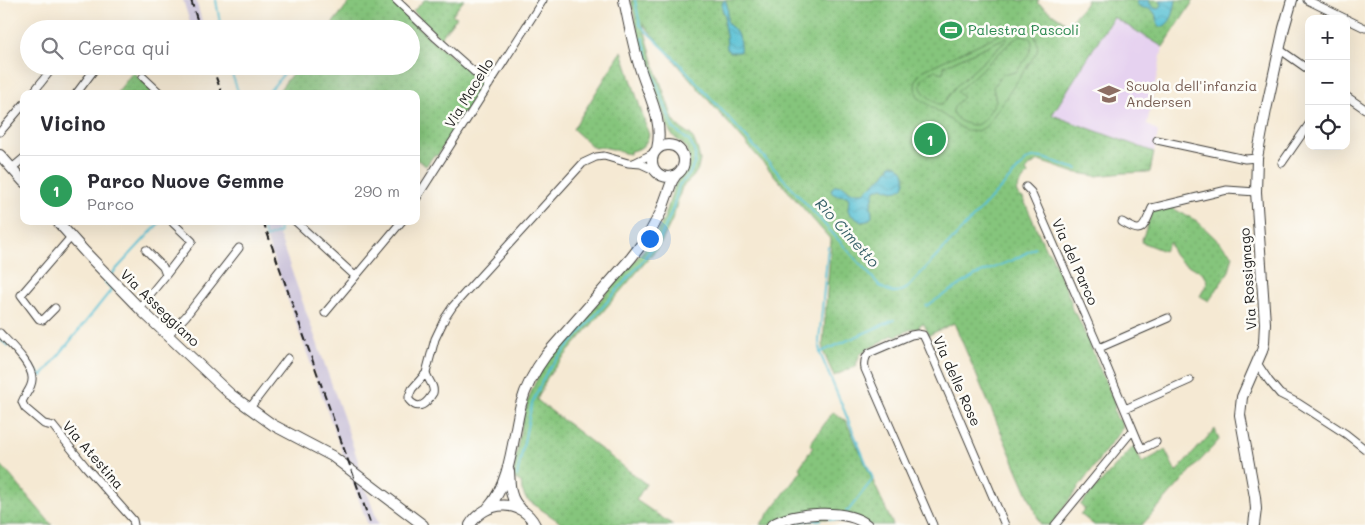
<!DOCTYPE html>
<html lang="it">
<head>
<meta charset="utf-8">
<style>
	:root { --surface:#fff; --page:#f2f2f3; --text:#2b2b33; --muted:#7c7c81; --line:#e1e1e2; --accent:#1f6fb2 }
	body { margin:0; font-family:Mali,sans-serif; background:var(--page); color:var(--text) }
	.controls { position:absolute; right:15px; top:15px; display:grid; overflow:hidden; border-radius:10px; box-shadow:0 5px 20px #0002 }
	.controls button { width:45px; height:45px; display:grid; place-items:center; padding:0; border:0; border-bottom:1px solid var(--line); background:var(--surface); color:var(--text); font:25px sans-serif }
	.you { position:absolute; left:649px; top:238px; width:18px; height:18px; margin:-12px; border:4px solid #fff; border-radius:50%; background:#1a73e8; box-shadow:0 0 0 8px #1a73e833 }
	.badge { display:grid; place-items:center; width:32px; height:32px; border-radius:50%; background:var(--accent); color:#fff; font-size:16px; font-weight:700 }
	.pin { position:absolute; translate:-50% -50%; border:2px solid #fff; box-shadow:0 1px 5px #0006 }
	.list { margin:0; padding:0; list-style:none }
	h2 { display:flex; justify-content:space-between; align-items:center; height:65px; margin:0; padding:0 20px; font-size:21px }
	h2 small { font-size:16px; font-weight:400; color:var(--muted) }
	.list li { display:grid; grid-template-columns:32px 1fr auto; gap:15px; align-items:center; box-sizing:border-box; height:70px; padding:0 20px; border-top:1px solid var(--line) }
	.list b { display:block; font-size:19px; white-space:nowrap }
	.list p { margin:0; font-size:16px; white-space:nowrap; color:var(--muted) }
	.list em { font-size:16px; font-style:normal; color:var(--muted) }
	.icon { flex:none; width:28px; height:28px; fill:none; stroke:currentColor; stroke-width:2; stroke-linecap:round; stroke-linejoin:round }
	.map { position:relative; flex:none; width:1365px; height:525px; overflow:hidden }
	.search { position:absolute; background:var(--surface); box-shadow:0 5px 20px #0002; left:20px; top:20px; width:400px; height:55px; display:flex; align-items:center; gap:12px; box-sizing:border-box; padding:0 18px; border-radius:28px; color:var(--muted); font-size:19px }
	.panel { position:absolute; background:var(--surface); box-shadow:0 5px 20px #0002; left:20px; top:90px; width:400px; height:135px; border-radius:10px }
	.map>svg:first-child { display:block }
	.built { fill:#e6d2f0 }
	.railway { fill:#c8bfd8 }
	.grass { fill:url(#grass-dots); stroke:#50704c }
	.pitch { fill:#85c57c; stroke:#50704c; fill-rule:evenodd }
	.water { fill:url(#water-waves); stroke:#3a6e78 }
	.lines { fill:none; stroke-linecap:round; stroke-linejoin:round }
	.stream { stroke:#57c0d4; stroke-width:2 }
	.street-casing { stroke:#3d3b37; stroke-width:9 }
	.secondary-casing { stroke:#3d3b37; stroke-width:12 }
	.street { stroke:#fff; stroke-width:7 }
	.secondary { stroke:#fff; stroke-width:10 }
	.rail { stroke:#1c1c1c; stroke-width:2; stroke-dasharray:8 4; stroke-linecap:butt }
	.labels { text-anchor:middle; stroke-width:5; stroke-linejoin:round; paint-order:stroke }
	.leisure-label { font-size:14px; fill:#27864d; stroke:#fdfcf7; text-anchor:start }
	.education-label { font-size:14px; fill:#785e54; stroke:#fdfcf7; text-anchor:start }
	.street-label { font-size:14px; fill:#1c1c1c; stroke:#fdfcf7 }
	.water-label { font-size:15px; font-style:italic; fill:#345e66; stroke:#fdfcf7 }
</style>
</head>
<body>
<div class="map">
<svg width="1365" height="525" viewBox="0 0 1365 525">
	<defs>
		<pattern id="grass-dots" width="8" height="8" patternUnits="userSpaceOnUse" patternTransform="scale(1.25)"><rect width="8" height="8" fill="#85c57c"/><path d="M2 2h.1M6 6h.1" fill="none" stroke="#72a96b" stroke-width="1.8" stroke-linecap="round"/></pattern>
		<pattern id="water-waves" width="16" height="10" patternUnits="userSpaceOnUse" patternTransform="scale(1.25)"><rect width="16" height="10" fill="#57c0d4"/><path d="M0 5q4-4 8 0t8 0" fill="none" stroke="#4ba4b5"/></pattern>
	</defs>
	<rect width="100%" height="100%" fill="#fdfcf7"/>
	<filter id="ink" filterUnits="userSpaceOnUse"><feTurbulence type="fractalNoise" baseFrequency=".02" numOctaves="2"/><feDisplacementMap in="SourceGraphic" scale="10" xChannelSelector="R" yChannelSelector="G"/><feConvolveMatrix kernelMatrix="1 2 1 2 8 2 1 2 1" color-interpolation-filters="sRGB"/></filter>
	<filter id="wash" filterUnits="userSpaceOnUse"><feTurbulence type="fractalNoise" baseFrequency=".0096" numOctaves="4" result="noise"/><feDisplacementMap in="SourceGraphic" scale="20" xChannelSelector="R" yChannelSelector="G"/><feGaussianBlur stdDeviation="1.12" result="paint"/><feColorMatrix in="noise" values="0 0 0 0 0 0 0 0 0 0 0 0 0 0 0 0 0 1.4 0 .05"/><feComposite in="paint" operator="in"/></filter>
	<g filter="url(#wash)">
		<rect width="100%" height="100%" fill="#f5e9d3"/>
		<!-- built -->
		<path class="built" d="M1113 16 1163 47 1147 124 1158 132 1154 152 1052 115Z"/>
		<!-- railway -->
		<path class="railway" d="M183 0H196L204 29H192Z
			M260 221H274L343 416 362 473 345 460Z
			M349 472 364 484 379 525H368Z"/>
		<!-- grass -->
		<path class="grass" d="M351 0H390L432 40 484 84 437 156 434 155 426 166 416 159V94H281L278 92 298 66H411V29H328Z
			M424 0H464L452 15 457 17 440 38 413 11Z
			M631 0H1039L1037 3 1068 24 1087 2 1086 0H1194L1163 47 1113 17 1052 115 1154 152 1150 172 1124 173 1096 176 1072 172 1039 161 1030 166 1026 171 1028 174 1019 185 1018 189 1016 191 1018 195 1023 198 1046 250 1051 254 1071 301C1070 306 1072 312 1077 315L1115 404 1114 410 1117 419 1120 420 1123 427 1051 525H1041L954 323 929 335 924 324 919 325 920 329 914 328 896 336 893 335C887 338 884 340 879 343 865 352 860 348 856 366L834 376 823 351V344L831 240 716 109 643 24 653 61 673 119 677 125 683 130 690 134 694 140 698 151 700 160 698 169 693 177 682 187 672 220 663 239 655 251 556 366 547 378 537 400 646 484 636 500 673 525H564L526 499 522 490 521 482 513 478C514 464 517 452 519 438 525 407 531 384 550 358 572 333 594 307 616 282 632 264 649 246 661 225 668 212 669 198 675 185 679 176 690 171 689 159 689 143 677 143 670 132L645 65Z
			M622 51 649 135C646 145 641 150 630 151V154H629C616 152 608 145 594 148L573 129Z
			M133 72 157 94H116Z
			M1170 207 1197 221 1233 255 1229 271 1209 301 1200 296 1208 282C1201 265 1186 269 1176 257 1172 253 1171 247 1170 242L1164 251 1141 242 1153 210Z
			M833 412 846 421 893 525H867L850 519H789L774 525H760L802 470 799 468 813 447 810 444Z
			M1215 429 1219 440 1142 525H1094L1080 514 1085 509 1080 505 1134 446 1142 463 1165 450 1176 472Z
			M0 464 3 467 52 525H0Z"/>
		<!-- pitch -->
		<path class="pitch" d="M1015 27C1030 26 1040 37 1037 52L988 124C981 132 972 133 963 129L919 98C913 89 914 79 922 71ZM1021 35C1045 37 1023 63 1016 72L1002 75 993 87 996 101C991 108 986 120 978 124 971 128 951 119 953 110 954 106 960 100 963 97L957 92 1012 41ZM1007 37V40L955 87 943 104H938C921 92 910 82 936 70 939 73 941 73 944 71V66Z"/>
		<!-- water -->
		<path class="water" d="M725 0C731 10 725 16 728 24 730 26 732 27 734 29 739 35 741 45 740 52H729L727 49 726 35 724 26 725 16 722 9V3Z
			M1136 0H1149C1150 5 1154 9 1159 9L1162 5 1160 0H1176C1174 11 1173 22 1162 27L1158 26C1157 22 1157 17 1155 14 1150 4 1139 13 1136 0Z
			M895 164C912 170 908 201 883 187L875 190 871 205 872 217 867 221 861 222 850 214 848 210 849 199 847 196C841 195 832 197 831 190L834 186C847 184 842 187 851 192H864C870 188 878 178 884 176L891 165Z"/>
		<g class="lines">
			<!-- stream -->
			<path class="stream" d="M216 0 221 29
				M635 0 640 25 681 65 880 286C890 293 894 294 906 289L1027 160C1042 152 1061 166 1077 169
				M229 66 239 94
				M267 94 286 71
				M260 221 266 238 280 232 276 221
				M828 247 819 341 820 353 873 479 848 511H846
				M111 275 161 221
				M926 306 976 275 1013 260 1035 248
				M0 339 8 346
				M821 352 894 320
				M32 367 42 376 112 289 105 282 106 280
				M517 476 532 403 545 375 552 365 639 265 661 237 673 208 679 185 689 175 695 162V154L692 146 689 141 673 128 671 122 650 66 643 38
				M829 519 844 521
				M792 522 821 520"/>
		</g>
	</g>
	<g filter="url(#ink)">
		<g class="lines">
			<!-- street casing -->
			<g class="street-casing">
				<path id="street" d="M396 0 436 38 489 85
					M1307 0 1365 28
					M1279 49 1309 70
					M143 77 161 94
					M32 94 54 66
					M76 94 97 66
					M1346 96 1365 109
					M0 132 24 104
					M1157 140 1245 159 1257 158
					M634 163 654 153
					M1282 163 1309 124
					M12 168 24 158
					M1026 187 1031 192 1099 348 1138 441 1142 449 1156 442
					M416 199 543 0
					M295 221 355 276
					M1122 222C1126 224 1133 229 1138 229 1145 229 1149 214 1152 208L1227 190 1256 192
					M146 250 163 267 166 275 192 241 173 223
					M55 308 43 320 39 319 21 295 71 237
					M139 308 166 275
					M325 313 402 221
					M0 333C9 343 34 366 32 380 32 388 25 394 22 402L25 408 44 424 53 426 86 467 133 520 134 525
					M167 336 186 316 239 248
					M1099 348 1168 318
					M1257 363 1269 381 1280 394 1298 403 1346 434 1365 449
					M426 373C428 380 435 386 433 393 427 403 419 412 409 400V396L412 389 426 373 435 339 445 318 453 306 583 163 596 157 604 156 628 163 641 164 656 171
					M249 409 288 358
					M1125 409 1190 380
					M933 525 865 369C864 363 864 358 869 353L911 335 917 334 923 335 926 341 1005 525
					M1055 525 1133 430"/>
			</g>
			<!-- secondary casing -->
			<g class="secondary-casing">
				<path id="secondary" d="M624 0C629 23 633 46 640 68 648 94 664 121 657 149
					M652 161a16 16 0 1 1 32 0a16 16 0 1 1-32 0Z
					M0 155 24 182
					M57 221 85 252 142 311 230 394 273 425 332 456 423 525
					M509 471C510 484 509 498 520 508
					M488 508C511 483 513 435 521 404 526 386 535 370 546 355L631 258 648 236 661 212 672 181 676 175
					M470 525C485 500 522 498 535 525
					M772 525C793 512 847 508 867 525
					M1254 525 1256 509 1255 497 1240 415 1242 397 1262 351 1264 343 1265 323 1256 192 1257 158 1266 110 1284 28 1292 0"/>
			</g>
			<!-- street -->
			<use href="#street" class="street"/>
			<!-- secondary -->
			<use href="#secondary" class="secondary"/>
			<!-- rail -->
			<path class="rail" d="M191 0 200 29
				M212 66 222 94
				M263 221 371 525"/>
		</g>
	</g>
	<!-- icons -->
	<defs>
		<g id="stadium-bare" transform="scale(1.725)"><path d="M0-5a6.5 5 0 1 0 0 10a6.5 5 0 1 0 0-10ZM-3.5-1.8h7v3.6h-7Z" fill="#2e9e5b" stroke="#fdfcf7" stroke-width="2.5" paint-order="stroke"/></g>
		<g id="school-bare" transform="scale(1.725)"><path d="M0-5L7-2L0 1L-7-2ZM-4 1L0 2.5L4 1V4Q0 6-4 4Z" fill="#8d6e63" stroke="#fdfcf7" stroke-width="2.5" paint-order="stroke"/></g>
	</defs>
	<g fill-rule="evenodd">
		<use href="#stadium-bare" x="951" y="30"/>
		<use href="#school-bare" x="1109" y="94"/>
	</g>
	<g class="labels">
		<!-- leisure labels -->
		<g class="leisure-label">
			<text x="968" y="35">Palestra Pascoli</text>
		</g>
		<!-- education labels -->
		<g class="education-label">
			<text x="1126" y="91">Scuola dell'infanzia<tspan x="1126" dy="16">Andersen</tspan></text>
		</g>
		<!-- street labels -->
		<g class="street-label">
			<text transform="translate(469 93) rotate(-58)" y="5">Via Macello</text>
			<text transform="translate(1075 262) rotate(66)" y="5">Via del Parco</text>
			<text transform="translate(1248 279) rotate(-94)" y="5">Via Rossignago</text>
			<text transform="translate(160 308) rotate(44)" y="5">Via Asseggiano</text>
			<text transform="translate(957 381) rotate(66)" y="5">Via delle Rose</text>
			<text transform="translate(93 455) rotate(49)" y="5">Via Atestina</text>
		</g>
		<!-- water labels -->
		<g class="water-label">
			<text transform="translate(847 233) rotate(48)" y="5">Rio Cimetto</text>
		</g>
	</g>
</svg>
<div class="controls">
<button>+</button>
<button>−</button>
<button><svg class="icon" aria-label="locate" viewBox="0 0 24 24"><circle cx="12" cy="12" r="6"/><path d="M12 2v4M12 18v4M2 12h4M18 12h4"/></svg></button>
</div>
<div class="you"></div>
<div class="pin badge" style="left:930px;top:139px;background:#2e9e5b">1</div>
<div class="search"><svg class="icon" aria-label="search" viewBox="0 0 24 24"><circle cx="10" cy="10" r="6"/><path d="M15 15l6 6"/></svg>Cerca qui</div>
<section class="panel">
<h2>Vicino<small></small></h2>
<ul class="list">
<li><span class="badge" style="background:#2e9e5b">1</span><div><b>Parco Nuove Gemme</b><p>Parco</p></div><em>290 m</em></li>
</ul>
</section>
</div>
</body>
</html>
